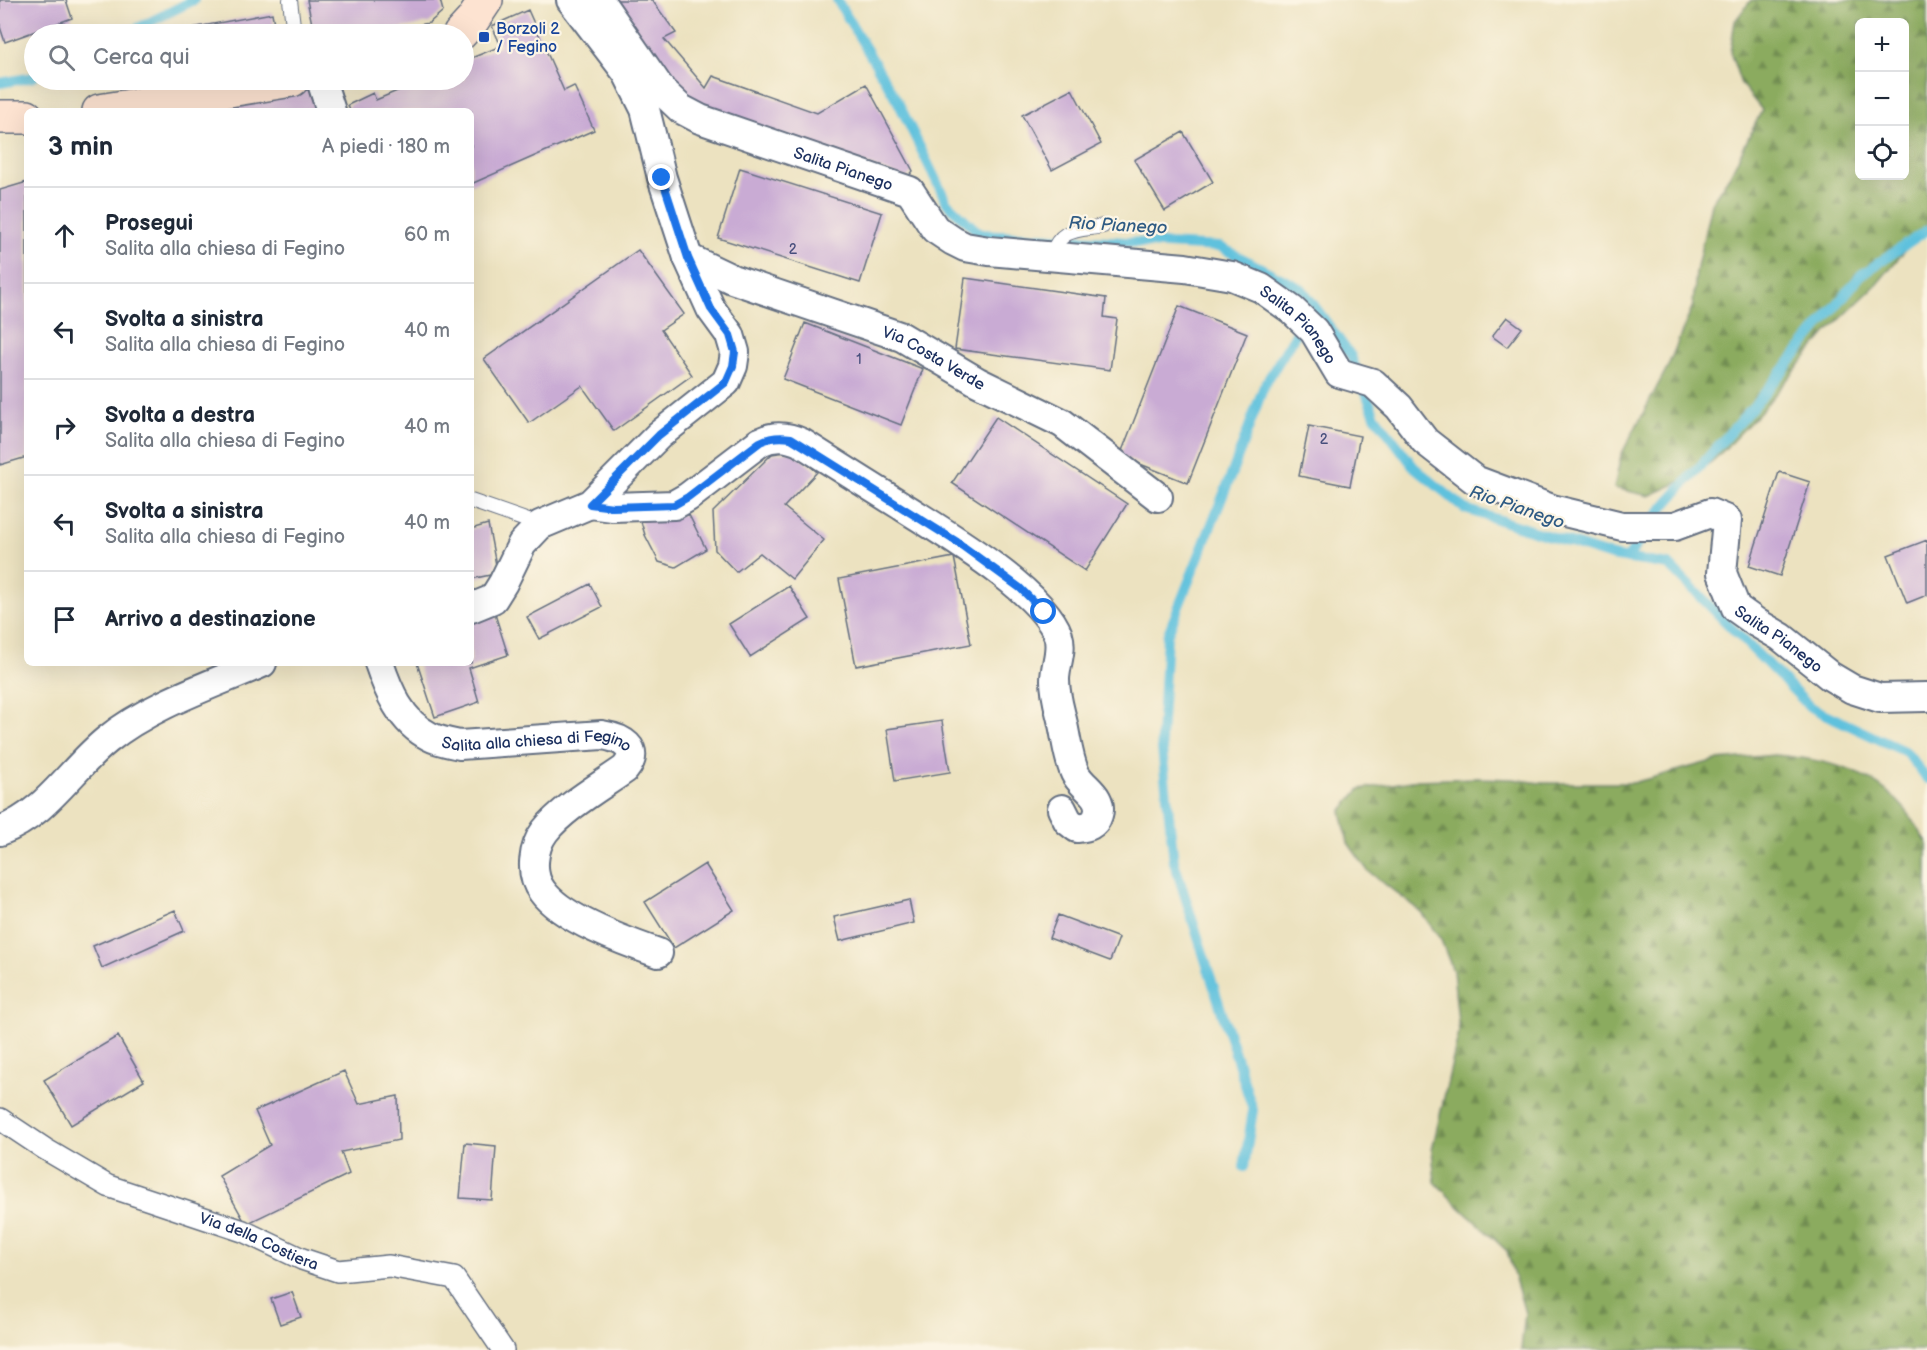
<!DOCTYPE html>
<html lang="it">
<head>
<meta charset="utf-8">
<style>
	:root { --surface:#fff; --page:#f6f6f7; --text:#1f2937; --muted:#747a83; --line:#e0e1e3 }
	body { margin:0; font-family:"Balsamiq Sans",sans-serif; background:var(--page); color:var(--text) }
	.controls { position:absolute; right:18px; top:18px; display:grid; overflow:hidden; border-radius:9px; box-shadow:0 6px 24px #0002 }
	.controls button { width:54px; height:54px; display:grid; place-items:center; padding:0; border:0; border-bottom:2px solid var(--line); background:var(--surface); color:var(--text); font:30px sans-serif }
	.stop { position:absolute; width:18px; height:18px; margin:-14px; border:4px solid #1a73e8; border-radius:50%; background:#fff }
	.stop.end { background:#1a73e8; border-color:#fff; box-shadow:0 2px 6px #0008 }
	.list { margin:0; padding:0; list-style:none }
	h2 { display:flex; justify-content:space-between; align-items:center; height:78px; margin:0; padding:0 24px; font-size:26px }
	h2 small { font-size:20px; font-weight:400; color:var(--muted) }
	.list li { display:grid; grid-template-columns:39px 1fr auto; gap:18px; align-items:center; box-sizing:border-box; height:96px; padding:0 24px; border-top:2px solid var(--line) }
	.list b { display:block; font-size:22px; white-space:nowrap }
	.list p { margin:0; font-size:20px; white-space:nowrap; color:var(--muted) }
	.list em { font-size:20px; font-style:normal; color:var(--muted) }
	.icon { flex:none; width:33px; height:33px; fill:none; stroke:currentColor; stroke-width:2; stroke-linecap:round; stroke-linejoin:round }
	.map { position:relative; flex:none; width:1927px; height:1350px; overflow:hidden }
	.search { position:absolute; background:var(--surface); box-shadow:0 6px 24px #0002; left:24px; top:24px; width:450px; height:66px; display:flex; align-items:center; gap:15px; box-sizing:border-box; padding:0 21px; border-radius:33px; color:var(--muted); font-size:22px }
	.panel { position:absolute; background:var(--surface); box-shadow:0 6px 24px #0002; left:24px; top:108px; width:450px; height:558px; border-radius:9px }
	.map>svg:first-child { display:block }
	.forest { fill:url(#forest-firs); stroke:#536d5e; stroke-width:1.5; fill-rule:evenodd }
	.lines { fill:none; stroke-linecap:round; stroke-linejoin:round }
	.stream { stroke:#5fc1dd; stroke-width:10 }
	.building { fill:#c9abd4 }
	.service-casing { stroke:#646e80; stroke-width:16 }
	.pedestrian-casing { stroke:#646e80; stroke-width:24 }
	.minor-casing { stroke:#646e80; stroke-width:32 }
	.secondary-casing { stroke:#646e80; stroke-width:36 }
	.service { stroke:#fff; stroke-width:14 }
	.pedestrian { stroke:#fff; stroke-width:21 }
	.minor { stroke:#fff; stroke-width:28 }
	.secondary { stroke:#fde3d1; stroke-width:33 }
	.route { stroke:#1a73e8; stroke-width:8 }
	.transit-dot { fill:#1a4fb4; stroke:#fcf5e5; stroke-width:2 }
	.labels { text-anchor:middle; stroke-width:4.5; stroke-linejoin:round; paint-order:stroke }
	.number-label { font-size:14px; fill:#464e7c }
	.transit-label { font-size:16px; fill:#164399; stroke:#fcf5e5; text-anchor:start }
	.street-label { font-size:16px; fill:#1b2f5e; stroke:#fcf5e5 }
	.water-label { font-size:18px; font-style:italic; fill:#2f5b84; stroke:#fcf5e5 }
</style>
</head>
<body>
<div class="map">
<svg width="1927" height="1350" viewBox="0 0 1927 1350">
	<defs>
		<pattern id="forest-firs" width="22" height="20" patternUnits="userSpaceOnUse" patternTransform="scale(1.5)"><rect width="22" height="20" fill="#8bab5e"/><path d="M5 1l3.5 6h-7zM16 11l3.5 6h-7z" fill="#718c51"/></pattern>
	</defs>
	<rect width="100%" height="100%" fill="#fcf5e5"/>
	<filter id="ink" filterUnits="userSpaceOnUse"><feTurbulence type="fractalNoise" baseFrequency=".0167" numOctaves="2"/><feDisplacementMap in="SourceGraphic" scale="12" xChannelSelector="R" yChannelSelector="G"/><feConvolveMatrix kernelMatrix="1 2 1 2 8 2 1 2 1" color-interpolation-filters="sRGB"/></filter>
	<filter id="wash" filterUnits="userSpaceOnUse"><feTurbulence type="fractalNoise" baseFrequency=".008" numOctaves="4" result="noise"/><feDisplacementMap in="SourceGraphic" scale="24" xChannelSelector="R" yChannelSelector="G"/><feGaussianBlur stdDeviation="1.35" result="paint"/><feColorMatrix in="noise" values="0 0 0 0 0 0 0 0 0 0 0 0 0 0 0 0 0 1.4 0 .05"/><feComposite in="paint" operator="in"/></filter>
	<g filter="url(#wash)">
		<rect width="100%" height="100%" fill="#ece2c0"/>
		<!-- forest -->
		<path class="forest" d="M1751 0H1927V226L1921 231 1877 284 1827 332 1760 412 1714 460 1686 479 1649 496 1614 488 1621 455 1668 366 1693 305 1696 272 1711 203 1730 175 1762 110 1741 84 1730 52 1735 21ZM1860 22H1904V176H1860Z
			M1775 755C1823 759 1871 769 1904 808 1913 818 1920 832 1927 843V1350H1521L1525 1313 1507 1251 1458 1206 1435 1182 1432 1150 1459 1032 1453 971 1441 940 1421 912 1368 871 1348 843 1341 811 1360 789 1418 780 1477 778 1513 779 1540 783H1633L1716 760Z"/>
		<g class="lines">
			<!-- stream -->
			<path class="stream" d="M837 0 898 102 947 203 980 234 1220 247 1302 289 1351 356 1375 416 1414 467 1465 509 1611 556 1669 565 1810 707 1906 752 1927 779
				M126 34 194 0
				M0 83 34 77
				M1627 559 1660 511 1758 401 1861 275 1927 230
				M1244 1167 1253 1110 1174 862 1161 739 1167 636 1232 473 1264 386 1303 322"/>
		</g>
		<g id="blocks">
			<!-- building -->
			<path class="building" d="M0 0H66L72 18 5 42 0 27Z
				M307 0H440L443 11 429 23 371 34H314Z
				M611 0H652L676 33 664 39 706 88 713 76 817 113 866 84 913 171 907 178 703 110 675 93Z
				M528 10 564 91 574 86 594 130 471 184V111H350L348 105 373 93 376 100 423 80H464V61L501 46 492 26Z
				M272 13 276 34H164V33Z
				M312 89 316 111H220V108Z
				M1072 89 1101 144 1052 170 1022 115Z
				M1183 132 1213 182 1165 211 1134 160Z
				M740 168 882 213 860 283 718 238Z
				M27 182V457L0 465V190Z
				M638 250 684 314 661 330 692 375 614 431 582 386 529 423 484 359Z
				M965 278 1106 298 1104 317 1117 319 1110 370 955 349Z
				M1179 306 1247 333 1188 483 1120 456Z
				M1507 317 1522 328 1507 347 1492 336Z
				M805 323 923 369 901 425 783 379Z
				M996 417 1127 504 1085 571 952 483Z
				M1309 426 1360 436 1350 486 1299 476Z
				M792 451 817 472 784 507 824 540 792 579 760 553 736 572 715 550 713 512 772 454Z
				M1779 472 1810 482 1780 576 1749 566Z
				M639 515H689L706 549 676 567 659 562 645 535Z
				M488 524 496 565 490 575 471 579V529Z
				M1927 540V595L1907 603 1888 555Z
				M954 557 971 644 856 666 839 579Z
				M590 584 602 607 539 639 527 617Z
				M789 586 810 619 750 657 729 624Z
				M494 611 508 655 469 668 479 702 435 717 417 663H471V619Z
				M942 721 950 772 895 781 887 729Z
				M705 864 734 910 674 948 645 902Z
				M909 900 914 923 840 941 834 917Z
				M175 910 184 931 102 968 93 946Z
				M1058 915 1119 938 1110 961 1049 938Z
				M118 1036 144 1081 71 1125 44 1080Z
				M344 1071 359 1104 398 1096 399 1140 341 1152 349 1174 246 1224 219 1176 270 1145 255 1111Z
				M465 1143 496 1146 492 1200 460 1198Z
				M292 1292 301 1317 280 1324 271 1299Z"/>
		</g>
	</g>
	<g filter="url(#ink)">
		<use href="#blocks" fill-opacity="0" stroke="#646e80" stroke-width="1.5"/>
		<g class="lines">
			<!-- service casing -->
			<g class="service-casing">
				<path id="service" d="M290 0 294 34
					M1051 256C1061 227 1076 231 1103 226
					M471 501 540 525"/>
			</g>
			<!-- pedestrian casing -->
			<g class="pedestrian-casing">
				<g id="pedestrian">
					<path id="s1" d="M0 1119 45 1149 108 1186 243 1231 302 1259 338 1271 389 1266 454 1278 503 1350"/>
				</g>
			</g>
			<!-- minor casing -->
			<g class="minor-casing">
				<g id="minor">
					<path id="s2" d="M599 0 662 91 681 109 700 119 910 191 935 229 953 241 965 247 989 251 1185 268 1232 276 1261 288 1292 310 1314 331 1339 373 1373 383 1399 407 1425 441 1475 480 1552 509 1622 526H1675L1710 513 1727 520 1722 573 1736 608 1757 623 1781 637 1830 676 1852 689 1880 698 1927 697"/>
					<path d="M321 80 331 111"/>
					<path id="s3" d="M688 258 732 279 902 337 978 382 1062 423 1158 497"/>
					<path d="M590 504 613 507 674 505 688 497 760 442C774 435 787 436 802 443 835 464 868 485 902 506 942 532 1042 590 1058 635 1063 650 1055 665 1055 680 1055 697 1061 713 1064 729 1067 744 1069 760 1075 773 1082 788 1104 795 1098 815 1095 825 1088 827 1077 828L1068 821 1062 809"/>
					<path d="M471 608 493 599 503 583 522 544 540 525 590 504 659 435 726 382 733 366 735 352 730 335 711 309 688 258 662 178 645 109 627 73 571 0"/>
					<path id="s4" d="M379 663C388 690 401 722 429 736 438 741 450 743 460 745L602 735C621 738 642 748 625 769 601 786 563 808 545 831 533 847 529 874 542 891 562 919 626 942 658 953"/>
					<path d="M0 831C46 814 70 770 107 740 148 706 213 684 262 663"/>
				</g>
			</g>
			<!-- secondary casing -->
			<g class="secondary-casing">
				<path id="secondary" d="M460 34 472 21 486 0
					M99 111 292 80
					M0 117H27"/>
			</g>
			<!-- service -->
			<use href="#service" class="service"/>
			<!-- pedestrian -->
			<use href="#pedestrian" class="pedestrian"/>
			<!-- minor -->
			<use href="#minor" class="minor"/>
			<!-- secondary -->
			<use href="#secondary" class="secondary"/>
		</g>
	</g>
	<g class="lines" filter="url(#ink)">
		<!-- route -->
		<path class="route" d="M662 178 688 258 711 309 730 335 735 352 733 366 726 382 659 435 590 504 613 507 674 505 688 497 760 442C770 437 779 436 791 438L957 542 1020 588 1044 612"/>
	</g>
	<!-- markers -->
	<rect class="transit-dot" x="478" y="31" width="12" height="12" rx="3"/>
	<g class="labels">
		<!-- number labels -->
		<g class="number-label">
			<text x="793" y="254">2</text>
			<text x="859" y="364">1</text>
			<text x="1324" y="444">2</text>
		</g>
		<!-- transit labels -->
		<g class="transit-label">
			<text x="496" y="34">Borzoli 2<tspan x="496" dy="18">/ Fegino</tspan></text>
		</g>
		<!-- street labels -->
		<g class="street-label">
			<text dy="6" stroke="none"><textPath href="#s2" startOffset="310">Salita Pianego</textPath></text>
			<text dy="6" stroke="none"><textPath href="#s2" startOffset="814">Salita Pianego</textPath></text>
			<text dy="6" stroke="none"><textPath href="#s3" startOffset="266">Via Costa Verde</textPath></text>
			<text dy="6" stroke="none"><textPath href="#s2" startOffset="1462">Salita Pianego</textPath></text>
			<text dy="6" stroke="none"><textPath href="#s4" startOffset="201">Salita alla chiesa di Fegino</textPath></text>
			<text dy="6" stroke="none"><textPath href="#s1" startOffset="288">Via della Costiera</textPath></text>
		</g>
		<!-- water labels -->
		<g class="water-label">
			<text transform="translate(1118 225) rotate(3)" y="6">Rio Pianego</text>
			<text transform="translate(1517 507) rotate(19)" y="6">Rio Pianego</text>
		</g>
	</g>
</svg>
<div class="controls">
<button>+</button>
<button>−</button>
<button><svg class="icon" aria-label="locate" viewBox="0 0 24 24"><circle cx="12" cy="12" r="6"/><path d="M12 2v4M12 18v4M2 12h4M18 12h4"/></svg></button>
</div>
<div class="stop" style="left:1044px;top:612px"></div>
<div class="stop end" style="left:662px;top:178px"></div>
<div class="search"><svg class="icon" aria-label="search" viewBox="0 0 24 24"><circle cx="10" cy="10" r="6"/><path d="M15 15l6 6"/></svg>Cerca qui</div>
<section class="panel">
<h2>3 min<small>A piedi · 180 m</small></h2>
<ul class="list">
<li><svg class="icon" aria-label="ahead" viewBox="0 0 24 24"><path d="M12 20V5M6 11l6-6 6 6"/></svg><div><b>Prosegui</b><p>Salita alla chiesa di Fegino</p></div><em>60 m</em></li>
<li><svg class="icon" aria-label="left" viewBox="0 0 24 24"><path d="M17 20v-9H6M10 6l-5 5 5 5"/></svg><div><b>Svolta a sinistra</b><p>Salita alla chiesa di Fegino</p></div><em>40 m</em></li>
<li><svg class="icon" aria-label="right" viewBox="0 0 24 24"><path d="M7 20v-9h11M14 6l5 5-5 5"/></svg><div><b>Svolta a destra</b><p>Salita alla chiesa di Fegino</p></div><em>40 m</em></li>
<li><svg class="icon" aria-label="left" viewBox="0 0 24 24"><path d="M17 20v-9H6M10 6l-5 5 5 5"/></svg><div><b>Svolta a sinistra</b><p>Salita alla chiesa di Fegino</p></div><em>40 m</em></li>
<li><svg class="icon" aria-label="arrive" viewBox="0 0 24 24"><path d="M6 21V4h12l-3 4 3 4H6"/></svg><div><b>Arrivo a destinazione</b></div></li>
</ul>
</section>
</div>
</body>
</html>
